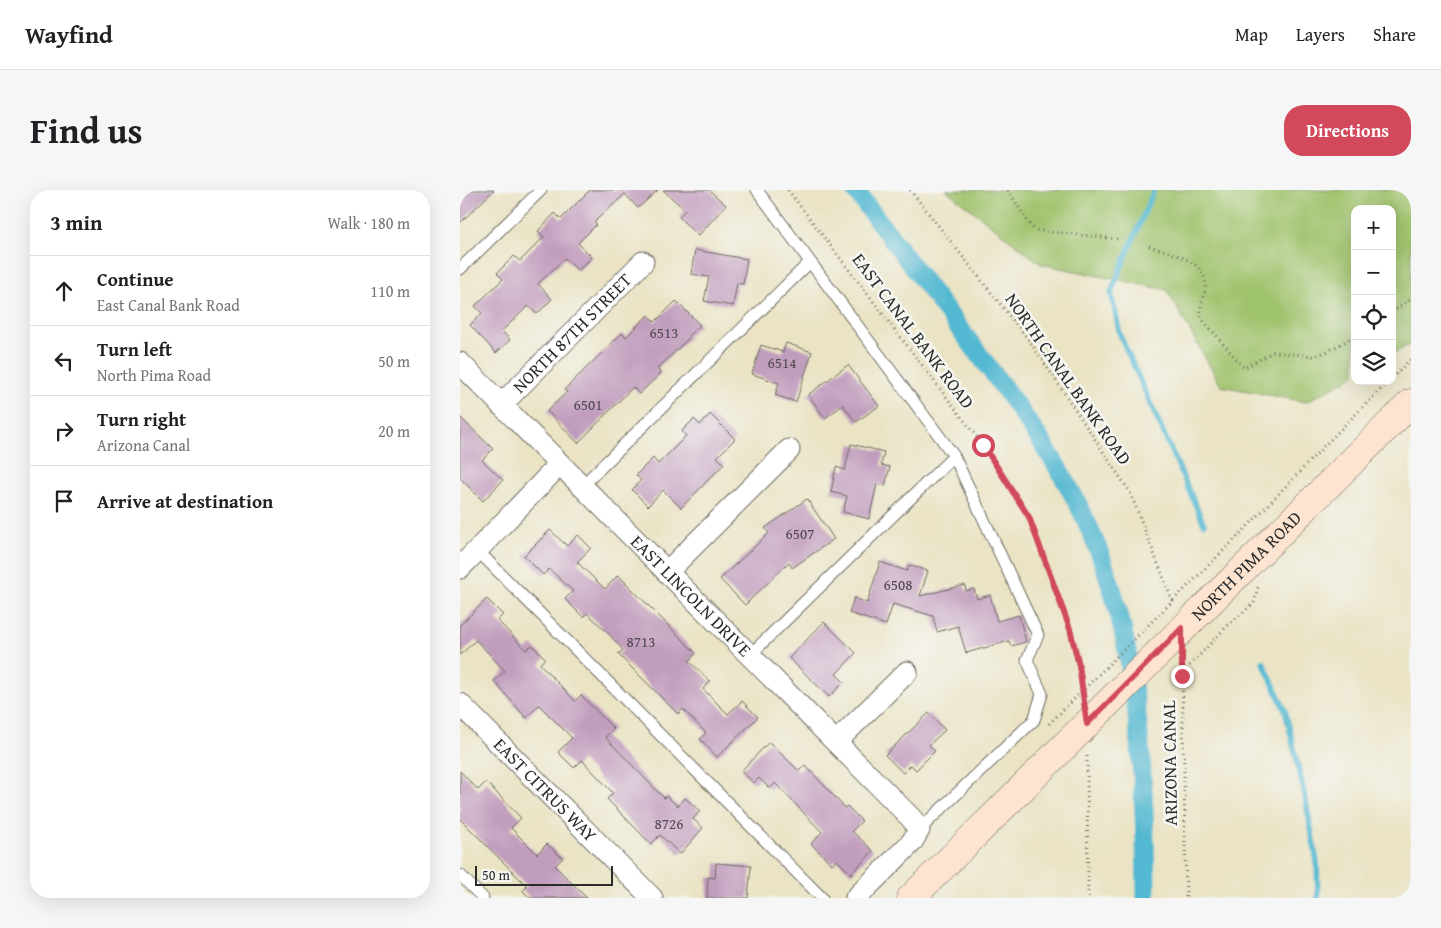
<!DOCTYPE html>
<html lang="en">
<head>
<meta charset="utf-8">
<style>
	:root { --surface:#fff; --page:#f6f6f6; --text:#202124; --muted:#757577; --line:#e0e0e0; --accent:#d1495b }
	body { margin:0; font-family:"Gentium Book Plus",serif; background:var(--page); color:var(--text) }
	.controls { position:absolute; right:15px; top:15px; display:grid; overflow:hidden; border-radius:10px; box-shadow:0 5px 20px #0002 }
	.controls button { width:45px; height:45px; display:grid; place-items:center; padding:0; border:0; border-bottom:1px solid var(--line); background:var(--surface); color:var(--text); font:25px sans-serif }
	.scale { position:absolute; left:15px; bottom:12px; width:138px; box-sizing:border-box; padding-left:5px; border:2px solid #2b2b2b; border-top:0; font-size:14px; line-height:18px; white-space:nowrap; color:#2b2b2b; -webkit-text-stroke:4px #f6f6f2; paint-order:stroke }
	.stop { position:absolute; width:15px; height:15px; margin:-11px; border:4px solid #d1495b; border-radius:50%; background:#fff }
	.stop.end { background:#d1495b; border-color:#fff; box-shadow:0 1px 5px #0008 }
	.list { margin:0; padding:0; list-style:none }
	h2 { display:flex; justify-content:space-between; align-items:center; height:65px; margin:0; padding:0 20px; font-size:21px }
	h2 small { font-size:16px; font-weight:400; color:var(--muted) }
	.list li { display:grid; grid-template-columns:32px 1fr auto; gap:15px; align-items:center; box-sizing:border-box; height:70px; padding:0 20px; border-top:1px solid var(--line) }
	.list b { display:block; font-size:19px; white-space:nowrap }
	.list p { margin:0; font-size:16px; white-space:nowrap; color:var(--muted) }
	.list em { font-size:16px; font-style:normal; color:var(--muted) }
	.icon { flex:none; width:28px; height:28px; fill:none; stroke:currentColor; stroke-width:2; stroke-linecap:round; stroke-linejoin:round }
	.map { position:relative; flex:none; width:951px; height:708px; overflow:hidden; border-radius:20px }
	header { display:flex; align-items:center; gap:30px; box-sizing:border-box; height:70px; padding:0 25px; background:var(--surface); border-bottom:1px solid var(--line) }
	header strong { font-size:24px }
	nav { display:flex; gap:28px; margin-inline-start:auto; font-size:18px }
	.intro { display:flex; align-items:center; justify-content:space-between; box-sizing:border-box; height:120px; padding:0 30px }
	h1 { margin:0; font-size:35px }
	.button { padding:12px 22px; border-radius:20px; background:var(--accent); color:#fff; font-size:18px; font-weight:700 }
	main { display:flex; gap:30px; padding:0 30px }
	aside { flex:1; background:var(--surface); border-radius:20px; box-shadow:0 5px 20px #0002 }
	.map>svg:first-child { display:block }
	.green { fill:#a0c36d; stroke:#66774c }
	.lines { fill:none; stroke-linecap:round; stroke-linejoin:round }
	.stream { stroke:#52b8d1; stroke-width:5.5 }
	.canal { stroke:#52b8d1; stroke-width:19 }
	.building { fill:#c19dbd }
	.service-casing { stroke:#6e6b61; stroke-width:13 }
	.minor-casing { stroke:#6e6b61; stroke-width:23 }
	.secondary-casing { stroke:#6e6b61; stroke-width:29 }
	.path { stroke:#6e6b61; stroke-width:3; stroke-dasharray:1 4; stroke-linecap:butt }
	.service { stroke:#fff; stroke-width:11 }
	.minor { stroke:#fff; stroke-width:21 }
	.secondary { stroke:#fde4d0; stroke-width:28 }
	.route { stroke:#d1495b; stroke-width:6 }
	.labels { text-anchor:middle; stroke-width:5; stroke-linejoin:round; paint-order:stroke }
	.number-label { font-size:15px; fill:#504850 }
	.street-label { font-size:18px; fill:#2b2b2b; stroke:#f6f6f2 }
</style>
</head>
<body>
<header>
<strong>Wayfind</strong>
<nav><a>Map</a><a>Layers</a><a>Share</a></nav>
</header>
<div class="intro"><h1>Find us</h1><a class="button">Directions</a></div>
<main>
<aside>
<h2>3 min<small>Walk · 180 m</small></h2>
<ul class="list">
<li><svg class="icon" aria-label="ahead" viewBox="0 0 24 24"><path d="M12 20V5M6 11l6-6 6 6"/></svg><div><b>Continue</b><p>East Canal Bank Road</p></div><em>110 m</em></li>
<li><svg class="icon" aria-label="left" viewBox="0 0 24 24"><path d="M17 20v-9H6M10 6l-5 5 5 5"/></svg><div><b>Turn left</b><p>North Pima Road</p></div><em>50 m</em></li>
<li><svg class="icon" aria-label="right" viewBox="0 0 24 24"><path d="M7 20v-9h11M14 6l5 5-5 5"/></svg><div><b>Turn right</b><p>Arizona Canal</p></div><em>20 m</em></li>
<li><svg class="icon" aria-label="arrive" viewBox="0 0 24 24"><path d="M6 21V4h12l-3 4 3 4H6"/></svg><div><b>Arrive at destination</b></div></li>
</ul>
</aside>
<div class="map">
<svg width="951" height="708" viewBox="0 0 951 708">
	<rect width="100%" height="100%" fill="#f6f6f2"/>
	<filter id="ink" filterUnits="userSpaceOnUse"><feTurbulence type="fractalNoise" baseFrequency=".02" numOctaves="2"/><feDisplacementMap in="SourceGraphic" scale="10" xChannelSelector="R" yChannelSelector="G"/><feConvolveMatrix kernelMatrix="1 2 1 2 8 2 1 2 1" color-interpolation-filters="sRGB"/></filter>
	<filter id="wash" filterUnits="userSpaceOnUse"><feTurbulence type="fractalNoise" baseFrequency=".0096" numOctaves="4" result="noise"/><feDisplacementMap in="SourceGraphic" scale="20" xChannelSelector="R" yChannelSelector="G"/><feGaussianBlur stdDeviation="1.12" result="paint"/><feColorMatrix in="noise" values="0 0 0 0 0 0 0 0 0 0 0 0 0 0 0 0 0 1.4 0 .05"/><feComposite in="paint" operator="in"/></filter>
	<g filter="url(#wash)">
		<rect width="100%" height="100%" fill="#eae3c4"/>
		<!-- green -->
		<path class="green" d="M486 0H951V154L932 164V19H895V185L846 212 761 196 707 100 581 74Z"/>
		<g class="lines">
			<!-- stream -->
			<path class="stream" d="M694 0 651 102 660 145 744 334
				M803 472 825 520 845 606 857 672 858 708"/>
			<!-- canal -->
			<path class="canal" d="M395 0C434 52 473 104 512 155 556 214 602 274 631 342 680 452 685 589 686 708"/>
		</g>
		<g id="blocks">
			<!-- building -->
			<path class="building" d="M0 0H34L0 33Z
				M130 0H198L178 18 165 4 134 32 137 34 118 53 132 67 118 81 105 68 78 94 92 109 77 124 68 116 42 141 50 150 36 163 10 135 22 123 15 116 43 89 37 83 54 66 60 71 84 47 78 41 95 23 101 29Z
				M203 0H249L266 15 238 46 219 27 225 20Z
				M235 60 287 69 283 94 277 93 273 116 244 111 249 87 231 84Z
				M216 111 240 135 228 146 229 148 197 179 201 183 179 204 173 197 118 253 87 221 107 202 104 200 162 143 166 147 188 125 195 132Z
				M326 153 352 162 336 212 315 205 319 193 292 184 301 155 323 162Z
				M388 175 419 216 396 232 383 215 365 228 348 205Z
				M250 224 275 249 257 267 264 274 221 318 203 300 188 316 172 300 181 290 176 285 193 268 198 274 226 246 222 241 234 229 240 235Z
				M0 227 33 259 22 270 43 290 23 311 0 288Z
				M391 254 424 262 421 275 430 277 425 296 417 294 409 329 383 322 387 306 371 302 376 277 385 280Z
				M347 309 374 349 332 378 329 372 285 415 260 389 309 343 305 338Z
				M90 340 107 356 118 345 131 358 117 372 145 399 158 385 236 463 229 471 250 491 243 499 268 524 282 511 298 527 257 567 240 549 246 543 223 519 218 524 158 464 163 460 148 443 127 423 123 427 105 409 113 401 89 379 83 385 64 366Z
				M420 372 447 381 449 375 468 381 460 406 505 395 506 401 514 399 517 409 530 405 537 431 559 425 566 452 551 456 549 451 506 463 498 436 477 442 473 426 433 414 426 435 389 423 394 408 407 413Z
				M27 409 43 425 37 430 66 460 72 455 85 468 80 474 115 511 121 505 154 539 145 547 204 608 206 606 218 616 225 608 240 621 233 629 243 638 220 664 200 645 191 654 147 609 153 603 122 570 114 578 98 562 112 548 79 515 66 528 34 491 45 481 16 450 0 465V435Z
				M364 432 396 463 376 484 384 492 369 507 329 468Z
				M469 523 485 540 469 555 475 561 456 580 451 575 443 583 425 565Z
				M309 552 339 581 345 575 385 618 387 616 402 631 392 641 413 661 391 684 377 670 372 674 351 654 362 642 315 593 310 599 299 588 294 593 281 581Z
				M0 581 18 600 26 592 61 628 51 638 77 664 87 654 103 668 95 676 127 708H70L63 701 67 696 0 629Z
				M256 673 291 676 288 708H247L248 687 255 688Z"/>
		</g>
	</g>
	<g filter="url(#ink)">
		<use href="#blocks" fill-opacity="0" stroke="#6e6b61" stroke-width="1"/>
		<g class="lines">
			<!-- service casing -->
			<g class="service-casing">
				<path id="service" d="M297 0 494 266 578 445 567 470 582 504 574 530 459 640
					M0 79 81 0
					M122 296 350 72
					M17 360 362 708
					M290 465 494 266
					M0 685 23 708"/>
			</g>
			<!-- minor casing -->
			<g class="minor-casing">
				<g id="minor">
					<path id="s1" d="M0 173 452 629 459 640 452 652 396 708"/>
					<path id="s2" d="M41 215 183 72"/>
					<path d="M0 378 100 274"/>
					<path d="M207 382 329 260"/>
					<path id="s3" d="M0 514 192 708"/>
					<path d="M376 552 447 482"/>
				</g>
			</g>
			<!-- secondary casing -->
			<g class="secondary-casing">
				<g id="secondary">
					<path id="s4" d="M451 708 951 213"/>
				</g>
			</g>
			<!-- path -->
			<path class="path" d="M328 0 523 255 569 327 610 439 623 505
				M450 0 571 153 670 302 713 412
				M548 0 568 32 575 40 658 49
				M689 56C710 63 750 70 745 100 743 112 738 117 743 130L784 178 813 162 853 166 866 162 895 146
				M932 122 951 109
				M932 188 951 169
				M722 471 726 708
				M723 483 766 437 794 413 798 397
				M589 534 787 337 864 256 929 191
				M627 566 628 708"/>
			<!-- service -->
			<use href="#service" class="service"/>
			<!-- minor -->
			<use href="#minor" class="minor"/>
			<!-- secondary -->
			<use href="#secondary" class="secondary"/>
		</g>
	</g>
	<g class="lines" filter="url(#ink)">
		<!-- route -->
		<path class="route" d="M523 255 569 327 610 439 619 475 627 534 722 438V486"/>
	</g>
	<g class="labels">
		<!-- number labels -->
		<g class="number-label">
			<text x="204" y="148">6513</text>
			<text x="322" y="178">6514</text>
			<text x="128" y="220">6501</text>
			<text x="340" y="349">6507</text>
			<text x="438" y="400">6508</text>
			<text x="181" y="457">8713</text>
			<text x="209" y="639">8726</text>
		</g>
		<!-- street labels -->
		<g class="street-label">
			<text transform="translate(453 141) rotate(53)" y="6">EAST CANAL BANK ROAD</text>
			<text dy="6" stroke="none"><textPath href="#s2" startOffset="101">NORTH 87TH STREET</textPath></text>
			<text transform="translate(608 189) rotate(55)" y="6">NORTH CANAL BANK ROAD</text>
			<text dy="6" stroke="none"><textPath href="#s4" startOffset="472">NORTH PIMA ROAD</textPath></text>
			<text dy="6" stroke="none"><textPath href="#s1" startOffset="328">EAST LINCOLN DRIVE</textPath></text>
			<text transform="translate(710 573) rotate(-91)" y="6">ARIZONA CANAL</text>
			<text dy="6" stroke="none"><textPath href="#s3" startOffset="121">EAST CITRUS WAY</textPath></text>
		</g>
	</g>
</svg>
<div class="controls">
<button>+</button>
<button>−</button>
<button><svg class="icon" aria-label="locate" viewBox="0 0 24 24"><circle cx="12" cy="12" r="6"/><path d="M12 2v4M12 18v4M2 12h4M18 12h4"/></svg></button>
<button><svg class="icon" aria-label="layers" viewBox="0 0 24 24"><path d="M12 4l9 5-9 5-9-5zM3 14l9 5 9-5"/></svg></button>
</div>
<div class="scale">50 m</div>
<div class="stop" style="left:523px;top:255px"></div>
<div class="stop end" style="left:722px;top:486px"></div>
</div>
</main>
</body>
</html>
